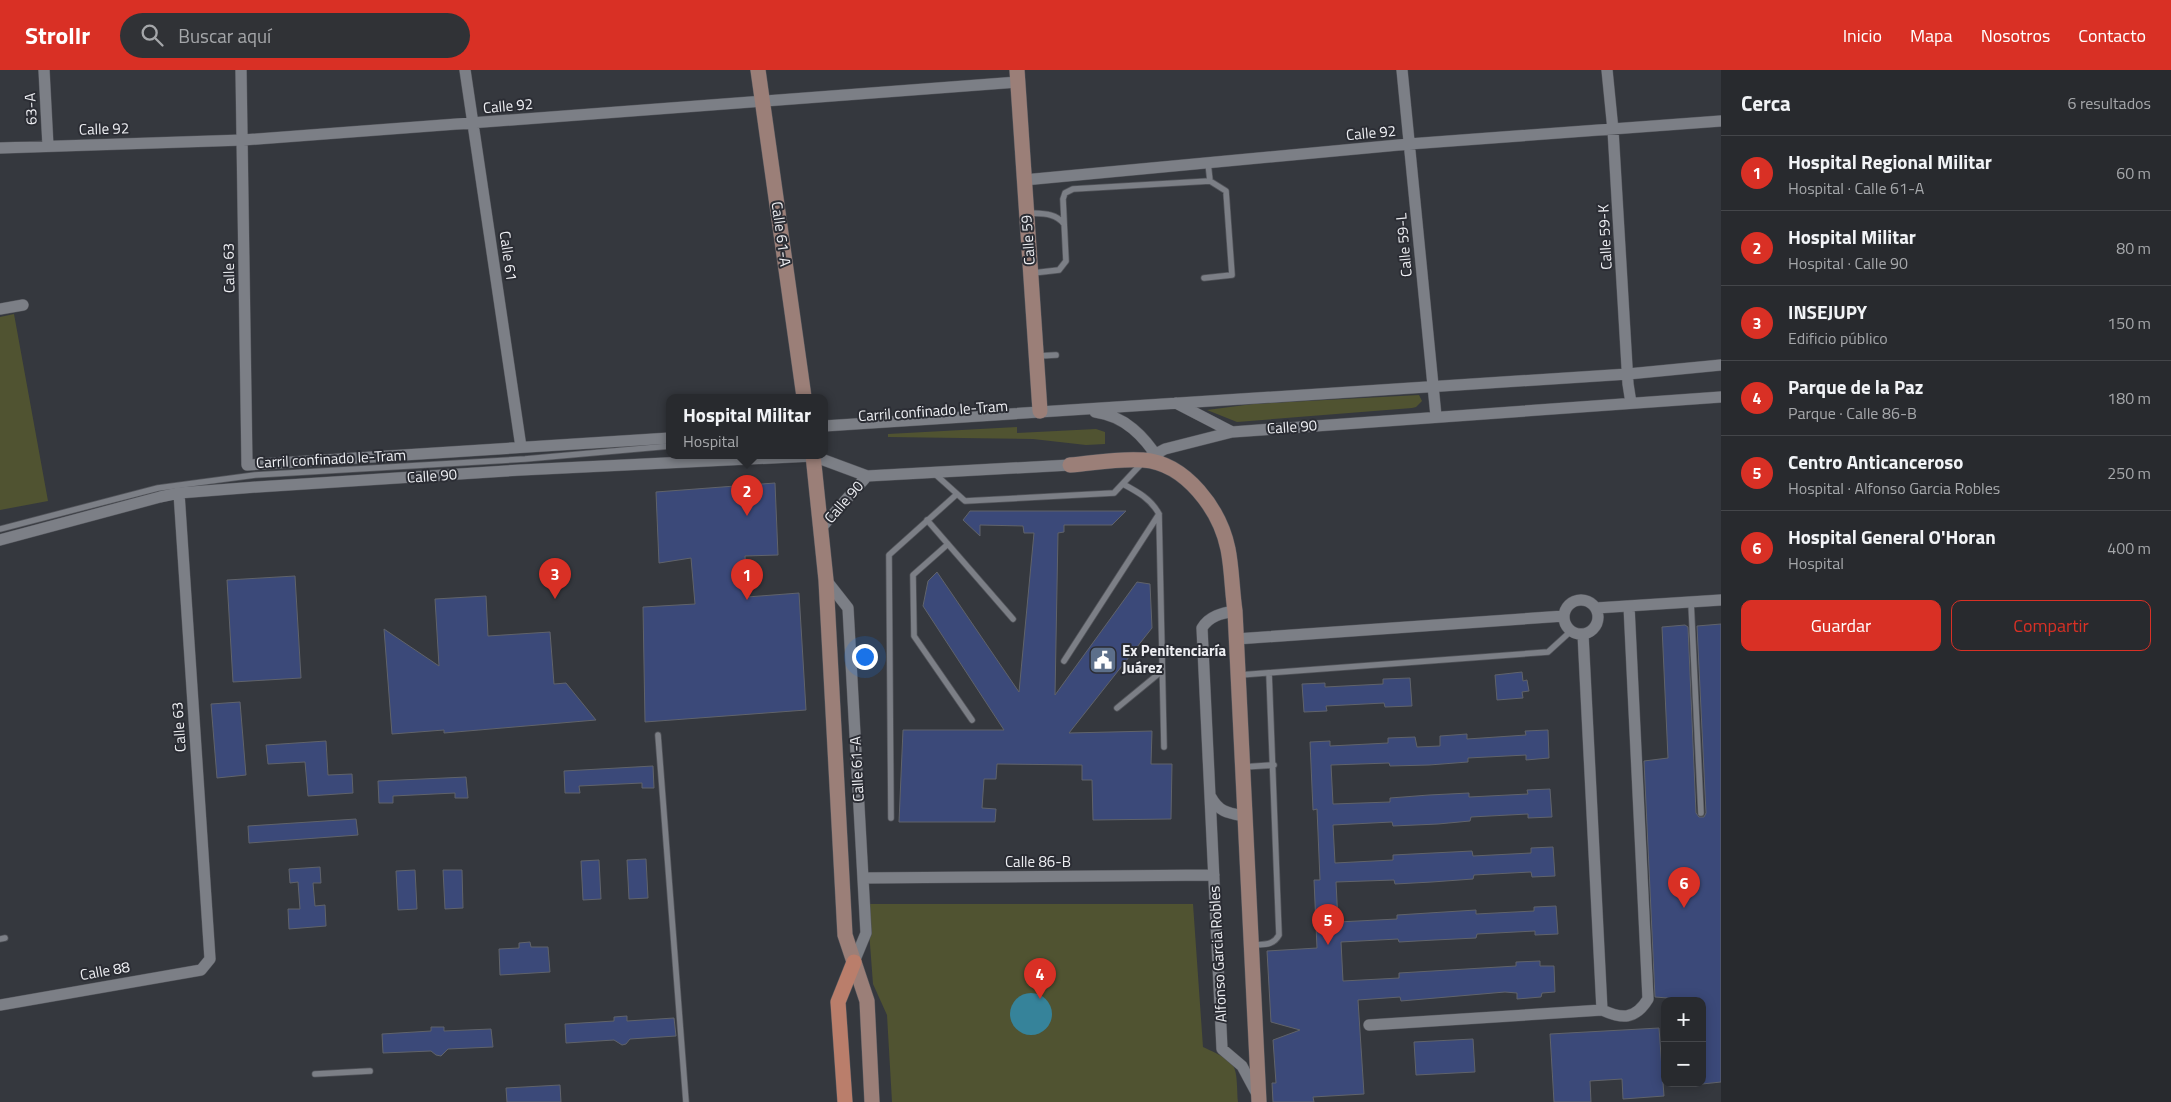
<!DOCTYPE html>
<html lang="es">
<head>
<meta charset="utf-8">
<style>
	:root { --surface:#282a2e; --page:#303236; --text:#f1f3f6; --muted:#a5a7aa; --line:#44464a; --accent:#d93025 }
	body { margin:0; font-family:"Titillium Web",sans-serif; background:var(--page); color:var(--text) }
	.controls { position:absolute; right:15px; bottom:15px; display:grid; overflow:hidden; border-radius:10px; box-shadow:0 2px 12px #0003 }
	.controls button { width:45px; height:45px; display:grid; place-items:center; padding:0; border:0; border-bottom:1px solid var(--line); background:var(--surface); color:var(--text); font:25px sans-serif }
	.you { position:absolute; left:864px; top:586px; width:18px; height:18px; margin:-12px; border:4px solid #fff; border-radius:50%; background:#1a73e8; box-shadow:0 0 0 8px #1a73e833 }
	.badge { display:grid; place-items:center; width:32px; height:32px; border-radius:50%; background:var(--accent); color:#fff; font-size:16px; font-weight:700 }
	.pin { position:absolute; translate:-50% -41px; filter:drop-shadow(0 1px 2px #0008) }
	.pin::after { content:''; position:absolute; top:26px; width:18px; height:15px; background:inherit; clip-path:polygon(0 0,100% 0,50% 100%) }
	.popup { position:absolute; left:666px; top:324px; width:162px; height:65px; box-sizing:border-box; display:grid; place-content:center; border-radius:10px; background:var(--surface); filter:drop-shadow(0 1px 4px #0005); font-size:16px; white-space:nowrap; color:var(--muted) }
	.popup b { font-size:19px; color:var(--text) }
	.popup::after { content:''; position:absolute; left:50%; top:100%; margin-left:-10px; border:10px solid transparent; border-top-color:var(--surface) }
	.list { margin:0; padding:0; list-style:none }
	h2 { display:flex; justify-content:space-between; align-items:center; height:65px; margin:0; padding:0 20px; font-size:21px }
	h2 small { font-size:16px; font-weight:400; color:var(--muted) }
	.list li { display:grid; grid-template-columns:32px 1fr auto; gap:15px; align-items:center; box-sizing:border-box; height:75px; padding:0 20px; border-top:1px solid var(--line) }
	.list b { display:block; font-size:19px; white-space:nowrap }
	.list p { margin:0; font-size:16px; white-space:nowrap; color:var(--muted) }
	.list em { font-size:16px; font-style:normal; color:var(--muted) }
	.actions { display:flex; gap:10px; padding:15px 20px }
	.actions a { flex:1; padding:11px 0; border:1px solid var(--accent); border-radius:10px; text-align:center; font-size:18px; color:var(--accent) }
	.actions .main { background:var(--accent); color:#fff }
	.icon { flex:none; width:28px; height:28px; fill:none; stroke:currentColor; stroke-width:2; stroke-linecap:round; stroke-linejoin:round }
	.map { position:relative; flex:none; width:1721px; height:1032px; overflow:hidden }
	header { display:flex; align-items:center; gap:30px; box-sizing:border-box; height:70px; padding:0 25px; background:var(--accent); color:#fff }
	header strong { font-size:24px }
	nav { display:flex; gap:28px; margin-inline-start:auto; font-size:18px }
	.search { width:350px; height:45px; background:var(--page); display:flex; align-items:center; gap:12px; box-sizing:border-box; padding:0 18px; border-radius:28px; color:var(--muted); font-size:19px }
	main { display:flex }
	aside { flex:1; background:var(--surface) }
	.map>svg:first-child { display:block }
	.green { fill:#505331 }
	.water { fill:#36839a }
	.building { fill:#3b4979; stroke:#60636a }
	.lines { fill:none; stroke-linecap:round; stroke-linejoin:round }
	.lane-casing { stroke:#53555b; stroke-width:7 }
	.street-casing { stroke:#53555b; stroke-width:12 }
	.secondary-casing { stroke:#53555b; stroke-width:16 }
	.primary-casing { stroke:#53555b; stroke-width:16 }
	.lane { stroke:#7c7f86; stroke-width:5.5 }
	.street { stroke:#7c7f86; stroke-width:11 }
	.secondary { stroke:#9b7f78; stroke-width:15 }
	.primary { stroke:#ba7e6b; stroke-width:15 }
	.labels { text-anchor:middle; stroke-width:4; stroke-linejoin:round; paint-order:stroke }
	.street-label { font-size:15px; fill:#eeeff3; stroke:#2b2d34 }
	.poi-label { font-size:15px; font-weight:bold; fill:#eeeff3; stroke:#2b2d34; text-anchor:start }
</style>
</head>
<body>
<header>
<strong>Strollr</strong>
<div class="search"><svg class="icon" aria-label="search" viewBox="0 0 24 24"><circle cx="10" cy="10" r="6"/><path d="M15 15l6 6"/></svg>Buscar aquí</div>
<nav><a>Inicio</a><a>Mapa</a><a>Nosotros</a><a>Contacto</a></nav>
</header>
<main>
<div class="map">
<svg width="1721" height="1032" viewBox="0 0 1721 1032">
	<rect width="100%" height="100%" fill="#35383e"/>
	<!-- green -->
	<path class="green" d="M14 244 48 431 0 440V247Z
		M1419 325 1422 331 1416 337 1412 338 1237 352 1207 340 1253 334Z
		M1017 357V363L1096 359 1105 362V374L1086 375 1033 369 888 367V364Z
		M867 834H1193L1203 977C1239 994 1236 992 1238 1032H892L887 945 873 914Z"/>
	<!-- water -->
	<path class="water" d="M1010 944a21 21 0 1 1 42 0a21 21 0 1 1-42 0Z"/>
	<!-- building -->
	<path class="building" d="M775 413 778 485 745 486 747 527 799 523 806 640 645 652 643 537 695 534 691 488 659 493 656 422Z
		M970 441H1126L1112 455H1064V462L1058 463 1055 625 1137 512 1150 514 1152 558 1069 663 1152 661 1151 694H1172L1171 749 1093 750 1092 710H1082V695L997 694 996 709H984L982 738 996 739 995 752H899L903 660H1004L923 536 928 511 937 502 1019 622 1034 463H1024L1023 456 980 455V466L963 450Z
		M295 506 301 608 233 612 227 510Z
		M486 526 488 566 550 562 554 614 566 613 596 650 444 663V660L392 664 384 559 439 596 435 529Z
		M1721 554V1012L1702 1014V931H1668V928L1655 927 1644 691 1668 688 1662 557 1685 555 1688 557 1696 743 1699 747H1704L1706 743 1697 556Z
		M1522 602 1523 611 1527 610 1529 621 1522 622 1523 628 1497 630 1495 605Z
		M1410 608 1412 636 1385 637 1384 633 1326 636 1327 641 1304 642 1302 614 1325 613V617L1383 614V609Z
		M240 632 246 705 217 708 211 634Z
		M1548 660 1549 688 1526 690V685L1468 688V692L1429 695 1390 696 1389 693 1331 695 1333 734 1390 732V728L1429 725 1469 723V727L1528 724 1527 720 1550 719 1552 747 1528 748V744L1471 747 1470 751 1438 754 1393 756 1392 752 1333 755 1335 793 1393 790V785L1472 781 1473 786 1531 783V778L1553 777 1555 806 1532 807 1531 802 1474 805 1473 809 1432 812 1395 814 1394 810 1336 812 1338 852 1397 849V845L1476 840V844L1534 841V837L1556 836 1558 864 1535 865V861L1477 864 1476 868 1435 870 1399 872 1398 869 1341 872 1343 911 1399 908V903L1516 896V892L1540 891V896H1554L1555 922 1542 923 1541 927 1517 929V923L1505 922 1401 931 1400 927 1358 930 1364 1024 1313 1027 1314 1032H1273L1272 1013H1276L1273 970 1300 960 1271 952 1267 881 1317 878 1314 810H1320L1317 739 1313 740 1310 672 1330 671V676L1388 673V668L1415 667 1417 677 1440 676V666L1467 664V669L1526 665 1525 661Z
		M326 671 328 705 352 704 353 723 308 726 305 692 268 694 266 675Z
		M653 696 654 718H642V713L579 716 580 723H565L564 701Z
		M466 707 468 728H455V723L393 726V733H379L378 711Z
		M356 749 358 765 249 773 248 756Z
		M646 789 648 828 629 829 627 790Z
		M599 790 601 829 583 830 581 791Z
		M320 797 321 813H313L315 836 325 835 326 856 289 859 288 839H300L298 812 290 813 289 799Z
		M415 800 417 839 398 840 396 801Z
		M443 800H462L463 838 445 839Z
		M530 872 531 877H548L550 902 500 905 499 879 519 878V873Z
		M627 946V951L674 948 676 966 630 969 626 974 622 975 614 970 566 973 565 954 614 951V947Z
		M431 957H444V961L491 959 493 977 448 979 441 986 436 985 431 981 383 983 382 964 431 961Z
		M1659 958 1664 1026 1623 1029 1622 1009 1590 1011 1591 1032H1554L1550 964Z
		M1473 969 1475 1002 1416 1005 1414 972Z
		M560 1015 561 1032H507L506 1018Z"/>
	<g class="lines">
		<!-- lane casing -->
		<g class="lane-casing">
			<path id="lane" d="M1208 93 1210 111
				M1027 143C1041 144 1055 142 1064 154
				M1033 203 1059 200 1066 191 1063 129 1065 123 1073 119 1210 111 1226 121 1232 205 1204 208
				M1038 286 1056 285
				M935 404 965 431 1114 423 1143 392
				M1123 414C1138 422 1151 429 1159 444L1164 677
				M927 450 1013 549
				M0 459 158 418 255 405 525 389 670 376
				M948 474 913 505 914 566 972 650
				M1691 532 1701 743
				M1064 591 1159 444
				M1240 605 1548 582 1571 561
				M1117 638 1162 601
				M658 665 686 1032
				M1243 697 1274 695
				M891 748 889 485 957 424
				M0 869 5 868
				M1252 875C1264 874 1273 876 1279 865L1269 603
				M315 1004 370 1001"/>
		</g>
		<!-- street casing -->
		<g class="street-casing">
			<path id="street" d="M44 0 48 76
				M241 0 247 395 670 368
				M465 0 521 377
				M1402 0 1436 346
				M1607 0 1613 60 1628 314 1631 333
				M0 78 243 70 1018 12
				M1024 110 1409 74 1721 51
				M0 239 23 235
				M1176 333 1232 362
				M1095 342C1125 346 1144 366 1160 391
				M824 356 1628 304 1721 295
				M1144 390 1165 379 1232 362 1721 327
				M821 458 867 406
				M0 470 160 427 179 423 257 417 521 400 813 386 867 406 1070 395
				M826 510 848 538 866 863 854 892
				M1564 547a17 17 0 1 1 34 0a17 17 0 1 1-34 0Z
				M1596 538 1721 530
				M1235 541C1222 543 1209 546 1202 558L1222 979 1242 996 1257 1024
				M1583 564 1602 940
				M1236 569 1564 546
				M1211 727C1219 742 1228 743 1244 746
				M863 808 1214 805
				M0 935 201 900 210 889 179 423
				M1369 955 1602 940C1622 949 1635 950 1648 929L1629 536"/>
		</g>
		<!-- secondary casing -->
		<g class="secondary-casing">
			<path id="secondary" d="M758 0 804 327
				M1017 0 1040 341
				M813 385 826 510 845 865 867 931 872 1032
				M1070 395C1094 393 1119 388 1143 390 1186 393 1220 440 1228 479 1232 499 1232 521 1235 541L1259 1032"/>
		</g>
		<!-- primary casing -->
		<g class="primary-casing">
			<path id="primary" d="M845 1032 838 932 854 892"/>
		</g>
		<!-- lane -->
		<use href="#lane" class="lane"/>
		<!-- street -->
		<use href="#street" class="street"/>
		<!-- secondary -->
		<use href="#secondary" class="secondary"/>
		<!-- primary -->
		<use href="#primary" class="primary"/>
	</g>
	<!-- icons -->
	<defs>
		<g id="civic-square" transform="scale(1.4375)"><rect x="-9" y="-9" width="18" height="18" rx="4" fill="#5c6f8a" stroke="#2b2d34"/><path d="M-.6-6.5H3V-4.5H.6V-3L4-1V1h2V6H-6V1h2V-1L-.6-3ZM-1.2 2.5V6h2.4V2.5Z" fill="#fff"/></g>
	</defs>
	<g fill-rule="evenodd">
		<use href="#civic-square" x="1103" y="590"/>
	</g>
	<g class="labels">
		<!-- street labels -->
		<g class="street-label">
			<text transform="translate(508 36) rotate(-5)" y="5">Calle 92</text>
			<text transform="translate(31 39) rotate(-93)" y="5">63-A</text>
			<text transform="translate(104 59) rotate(-2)" y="5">Calle 92</text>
			<text transform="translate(1371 63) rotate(-5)" y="5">Calle 92</text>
			<text transform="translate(781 164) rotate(82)" y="5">Calle 61-A</text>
			<text transform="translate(1605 167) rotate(-93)" y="5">Calle 59-K</text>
			<text transform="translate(1028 170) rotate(-94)" y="5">Calle 59</text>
			<text transform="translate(1404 175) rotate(-95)" y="5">Calle 59-L</text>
			<text transform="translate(508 186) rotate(82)" y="5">Calle 61</text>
			<text transform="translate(229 198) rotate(-91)" y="5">Calle 63</text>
			<text transform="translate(933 341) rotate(-4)" y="5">Carril confinado Ie-Tram</text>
			<text transform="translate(1292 357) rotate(-4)" y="5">Calle 90</text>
			<text transform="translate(331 389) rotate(-3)" y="5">Carril confinado Ie-Tram</text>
			<text transform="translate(432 406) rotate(-4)" y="5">Calle 90</text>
			<text transform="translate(844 432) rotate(-49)" y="5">Calle 90</text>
			<text transform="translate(179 657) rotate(-94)" y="5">Calle 63</text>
			<text transform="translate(857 699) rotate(-93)" y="5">Calle 61-A</text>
			<text x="1038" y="797">Calle 86-B</text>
			<text transform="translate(1218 884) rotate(-93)" y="5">Alfonso Garcia Robles</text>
			<text transform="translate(105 901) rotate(-10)" y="5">Calle 88</text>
		</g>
		<!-- poi labels -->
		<g class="poi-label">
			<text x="1122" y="586">Ex Penitenciaría<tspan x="1122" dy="17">Juárez</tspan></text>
		</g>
	</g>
</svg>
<div class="controls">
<button>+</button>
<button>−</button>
</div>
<div class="you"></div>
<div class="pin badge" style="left:747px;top:530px">1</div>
<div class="pin badge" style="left:747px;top:446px">2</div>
<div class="popup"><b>Hospital Militar</b>Hospital</div>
<div class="pin badge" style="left:555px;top:529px">3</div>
<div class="pin badge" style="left:1040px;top:929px">4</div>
<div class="pin badge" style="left:1328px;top:875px">5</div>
<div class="pin badge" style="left:1684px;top:838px">6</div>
</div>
<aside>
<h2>Cerca<small>6 resultados</small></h2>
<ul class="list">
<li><span class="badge">1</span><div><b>Hospital Regional Militar</b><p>Hospital · Calle 61-A</p></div><em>60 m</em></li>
<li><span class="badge">2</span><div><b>Hospital Militar</b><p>Hospital · Calle 90</p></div><em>80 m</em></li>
<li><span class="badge">3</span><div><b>INSEJUPY</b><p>Edificio público</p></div><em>150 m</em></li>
<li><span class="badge">4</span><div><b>Parque de la Paz</b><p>Parque · Calle 86-B</p></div><em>180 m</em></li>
<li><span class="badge">5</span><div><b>Centro Anticanceroso</b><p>Hospital · Alfonso Garcia Robles</p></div><em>250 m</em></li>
<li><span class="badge">6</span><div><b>Hospital General O'Horan</b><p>Hospital</p></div><em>400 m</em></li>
</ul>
<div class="actions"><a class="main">Guardar</a><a>Compartir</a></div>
</aside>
</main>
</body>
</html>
